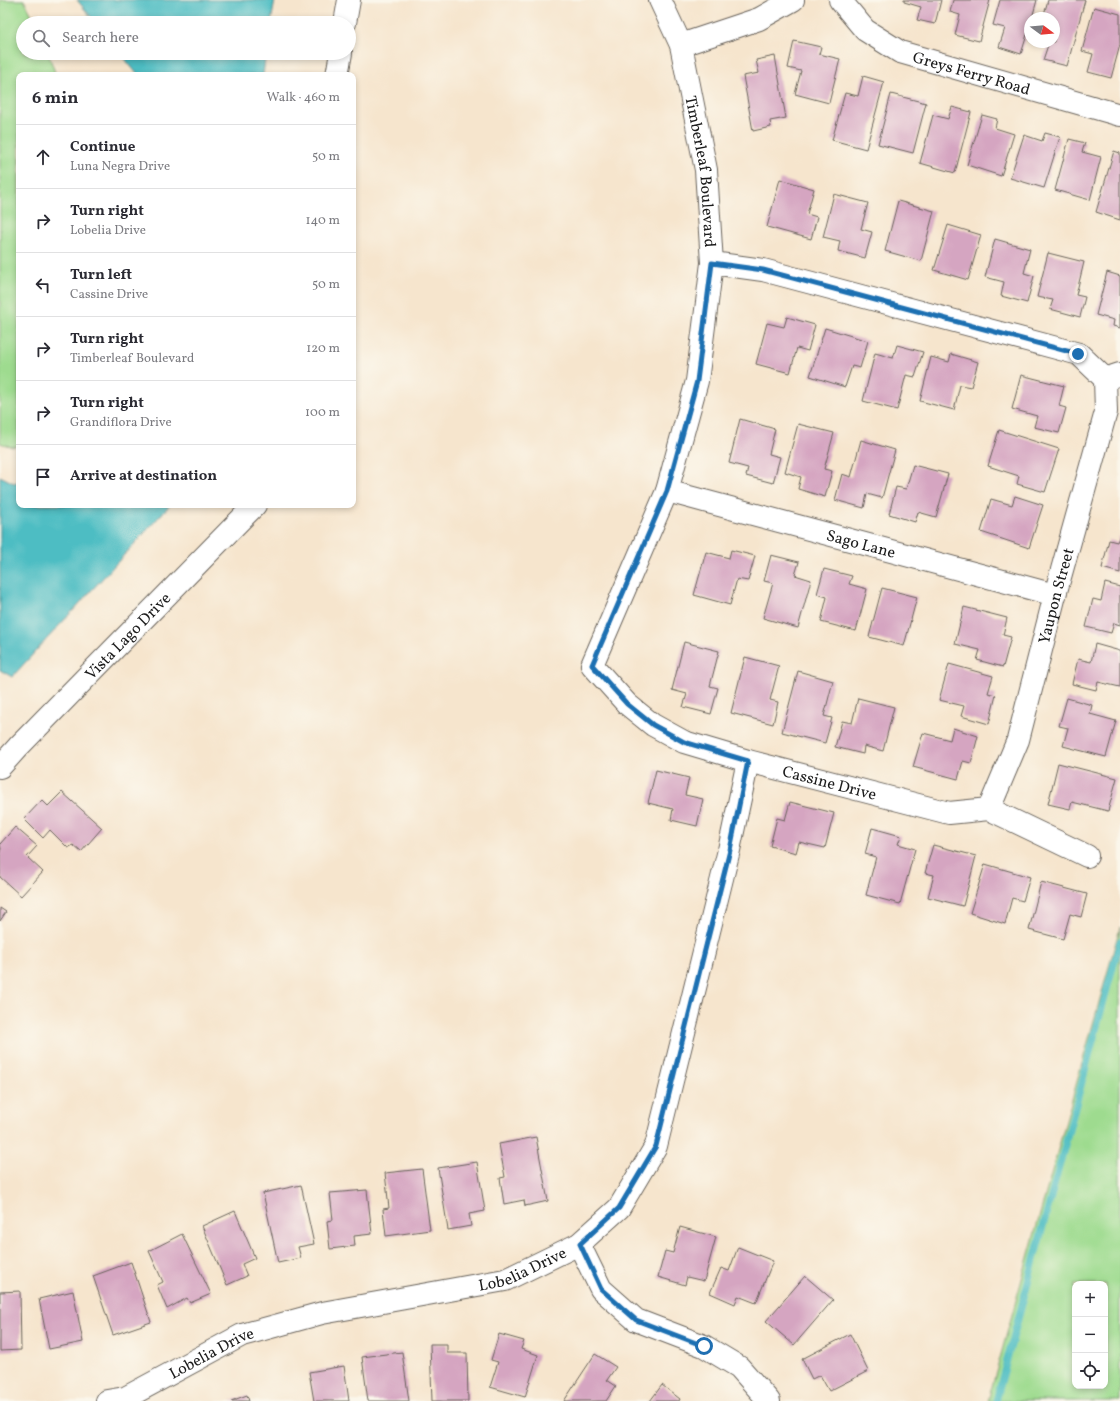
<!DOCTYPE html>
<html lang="en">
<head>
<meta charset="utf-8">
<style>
	:root { --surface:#fff; --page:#f2f2f3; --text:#2b2b33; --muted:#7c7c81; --line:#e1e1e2 }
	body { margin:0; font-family:Vollkorn,serif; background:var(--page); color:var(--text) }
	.controls { position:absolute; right:12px; bottom:12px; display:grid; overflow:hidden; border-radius:8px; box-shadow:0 2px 6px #0003 }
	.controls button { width:36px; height:36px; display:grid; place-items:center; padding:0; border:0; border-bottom:1px solid var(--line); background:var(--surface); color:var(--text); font:20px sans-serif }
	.compass { position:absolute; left:1024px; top:12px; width:36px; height:36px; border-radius:50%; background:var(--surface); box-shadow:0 2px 6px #0003; rotate:106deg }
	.stop { position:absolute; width:12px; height:12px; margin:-9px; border:3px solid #1f6fb2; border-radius:50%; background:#fff }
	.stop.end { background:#1f6fb2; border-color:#fff; box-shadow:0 1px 4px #0008 }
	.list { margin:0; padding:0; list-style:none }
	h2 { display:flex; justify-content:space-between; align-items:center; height:52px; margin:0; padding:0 16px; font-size:17px }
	h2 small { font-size:13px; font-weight:400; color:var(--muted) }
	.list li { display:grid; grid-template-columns:26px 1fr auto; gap:12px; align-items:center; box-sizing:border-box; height:64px; padding:0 16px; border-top:1px solid var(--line) }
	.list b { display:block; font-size:15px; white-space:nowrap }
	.list p { margin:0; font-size:13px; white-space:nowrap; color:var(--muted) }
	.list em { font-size:13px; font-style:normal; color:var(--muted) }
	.icon { flex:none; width:22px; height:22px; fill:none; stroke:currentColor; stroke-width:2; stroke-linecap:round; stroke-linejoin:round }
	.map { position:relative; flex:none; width:1120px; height:1401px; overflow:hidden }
	.search { position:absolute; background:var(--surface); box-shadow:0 2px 6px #0003; left:16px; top:16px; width:340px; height:44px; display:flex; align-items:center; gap:10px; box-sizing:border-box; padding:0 14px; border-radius:22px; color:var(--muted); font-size:15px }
	.panel { position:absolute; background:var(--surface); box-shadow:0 2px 6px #0003; left:16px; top:72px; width:340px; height:436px; border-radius:8px }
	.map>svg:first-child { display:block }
	.green { fill:#9edb8f; stroke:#5d7c56; fill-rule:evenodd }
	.water { fill:#4ebdc3; stroke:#356c70 }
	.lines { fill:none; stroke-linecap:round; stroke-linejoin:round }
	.stream { stroke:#4ebdc3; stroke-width:7 }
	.building { fill:#d5a5c1 }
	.street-casing { stroke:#68625a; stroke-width:24 }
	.street { stroke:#fff; stroke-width:22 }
	.route { stroke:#1f6fb2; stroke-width:5 }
	.labels { text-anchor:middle; stroke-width:3.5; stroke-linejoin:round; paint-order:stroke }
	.street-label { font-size:16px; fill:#1c1c1c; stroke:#fbf7ec }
</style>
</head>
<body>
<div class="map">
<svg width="1120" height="1401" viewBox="0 0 1120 1401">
	<rect width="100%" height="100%" fill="#fbf7ec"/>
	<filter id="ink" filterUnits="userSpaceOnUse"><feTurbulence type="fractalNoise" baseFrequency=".025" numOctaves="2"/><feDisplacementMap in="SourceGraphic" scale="8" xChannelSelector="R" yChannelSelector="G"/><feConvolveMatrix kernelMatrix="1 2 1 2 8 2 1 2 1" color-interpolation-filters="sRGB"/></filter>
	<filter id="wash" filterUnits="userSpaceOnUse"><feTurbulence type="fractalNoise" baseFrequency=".012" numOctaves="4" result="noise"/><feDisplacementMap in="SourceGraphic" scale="16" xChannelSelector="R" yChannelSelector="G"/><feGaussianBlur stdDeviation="0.9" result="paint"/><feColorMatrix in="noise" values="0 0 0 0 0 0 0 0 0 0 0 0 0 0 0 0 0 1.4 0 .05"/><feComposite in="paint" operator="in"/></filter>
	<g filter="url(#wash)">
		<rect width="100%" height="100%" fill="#f6e5cd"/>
		<!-- green -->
		<path class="green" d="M0 0H24L36 23H23V53H48L56 75H19V445L12 447 0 443Z
			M1120 927V1401H988ZM1075 1284H1105V1386H1075Z"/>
		<!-- water -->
		<path class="water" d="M77 0H275L271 23H96Z
			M120 53H266L263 75H138Z
			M0 476 14 483 19 481V505H170L12 677 0 670Z"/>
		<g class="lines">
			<!-- stream -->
			<path class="stream" d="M996 1401 1120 941"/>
		</g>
		<g id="blocks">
			<!-- building -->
			<path class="building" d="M904 0H941L935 24 917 20 921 7 904 2Z
				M953 0H990L979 41 955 35 960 15 950 12Z
				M1000 0H1037L1032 18H1030V25L1021 54 999 47 1005 28 993 25Z
				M1048 0H1085L1067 66 1043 60 1049 42H1054V18H1043Z
				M1094 7 1120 14V45L1111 78 1088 72 1093 54 1082 51Z
				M794 41 821 47 819 54 840 59 829 103 795 94 801 71 788 68Z
				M775 56 786 118 770 121 771 127 753 131 743 76 759 73 756 60Z
				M863 76 884 82 866 149 832 140 845 93 858 96Z
				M891 94 926 103 913 153 878 144Z
				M952 107 971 112 955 173 920 163 933 115 948 119Z
				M982 115 997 119 995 128 1014 134 1001 176 967 165Z
				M1045 133 1060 137 1044 188 1010 178 1024 135 1042 141Z
				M1069 139 1085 143 1082 152 1101 157 1090 200 1055 190Z
				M1114 151 1120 153V220L1096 212Z
				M780 179 814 189 807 214 817 217 811 239 767 227Z
				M834 194 868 203 861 229 872 232 865 258 838 251 840 241 823 237Z
				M898 201 934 211 921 261 885 251Z
				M948 225 981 235 968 280 934 270Z
				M995 239 1030 249 1024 273 1034 276 1027 303 1001 296 1004 282 985 277Z
				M1048 253 1084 262 1076 295 1085 297 1080 317 1050 309 1053 300 1037 297Z
				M1107 272 1120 276V328L1113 326 1114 320 1096 315Z
				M787 317 815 325 808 351 797 348 790 373 756 364 767 323 784 327Z
				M825 328 868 341 860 368 852 366 845 387 810 376Z
				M897 345 923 352 915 377 906 375 897 410 863 401 875 353 893 358Z
				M951 354 978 362 971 387 960 385 954 410 920 401 931 357 949 362Z
				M1021 375 1064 386 1059 406 1066 408 1059 433 1034 427 1037 416 1012 409Z
				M740 419 775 429 769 454 780 457 773 483 746 476 748 468 729 463Z
				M798 424 834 433 824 469 832 471 825 497 798 489 801 477 785 472Z
				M999 430 1059 449 1045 492 1017 484 1019 476 988 466Z
				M861 440 895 450 882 498 867 494 864 508 835 500 842 474 851 477Z
				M913 465 948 474 936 517 918 512 915 522 889 514 896 487 906 489Z
				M1015 496 1043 505 1029 548 981 532 991 499 1012 505Z
				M1120 535V573L1102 568 1109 540 1117 542Z
				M731 550 755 556 748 581 737 579 730 605 694 595 706 552 729 558Z
				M771 555 799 562 795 575 811 580 798 628 763 618 773 583 764 581Z
				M824 569 852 576 849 584 867 589 856 631 821 622 827 597 817 594Z
				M1105 583 1120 587V625L1114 623 1111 633 1086 627 1093 599 1101 601Z
				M882 588 917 597 904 646 869 637Z
				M964 607 1007 618 1003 635 1011 637 1003 667 977 660 980 650 955 644Z
				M684 642 719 651 710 686 718 688 711 714 683 707 687 694 672 690Z
				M1095 644 1120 651V687L1098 682 1096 690 1072 684 1078 659 1091 662Z
				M745 657 779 666 770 700 778 702 773 724 731 713Z
				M949 664 993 676 988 693 996 695 989 724 961 716 964 706 939 700Z
				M798 671 833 681 824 716 832 718 825 743 782 732Z
				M858 698 894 707 883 751 864 746 863 754 835 747 842 721 852 723Z
				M1067 698 1092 705 1090 714 1116 721 1106 757 1063 746 1068 728 1059 726Z
				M953 728 978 736 971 763 963 761 958 779 913 767 923 733 950 740Z
				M1058 763 1117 778 1108 811 1072 802 1070 809 1048 804Z
				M656 770 689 778 685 795 703 799 697 826 671 820 673 809 648 803Z
				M62 792 102 828 81 852 73 845 68 848 50 830 43 838 24 819 42 800 48 806Z
				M790 802 834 813 825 848 799 842 796 853 770 846 777 818 785 820Z
				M15 827 37 846 27 857 43 872 21 896 0 877V851L1 849 0 844Z
				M872 828 901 836 898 844 915 849 900 904 866 895 876 857 865 854Z
				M933 845 976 856 963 906 928 897 934 875 925 873Z
				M985 864 1030 877 1023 901 1012 898 1005 924 970 913Z
				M1041 882 1087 894 1081 917 1070 914 1063 939 1029 930Z
				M0 908 6 912 0 921Z
				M536 1137 548 1201 525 1206 524 1200 504 1204 500 1178 505 1177 499 1144Z
				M477 1162 485 1211 469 1214 471 1226 448 1230 438 1168Z
				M422 1169 430 1230 386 1236 383 1209 389 1208 385 1173Z
				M301 1185 314 1244 298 1247 301 1258 278 1263 263 1193Z
				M367 1190 372 1234 354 1236 355 1246 330 1249 327 1221 333 1220 330 1193Z
				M235 1211 255 1258 242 1264 247 1276 227 1285 202 1226Z
				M680 1227 716 1237 704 1281 687 1277 685 1285 658 1277 665 1251 673 1253Z
				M182 1234 211 1294 190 1303 187 1298 167 1309 157 1285 163 1282 149 1251Z
				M738 1247 773 1261 756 1303 738 1296 735 1304 710 1293 721 1268 729 1271Z
				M131 1262 151 1322 113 1335 93 1276Z
				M805 1276 833 1300 794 1345 766 1321Z
				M20 1291 21 1350 0 1351V1292Z
				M73 1291 83 1342 49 1349 39 1299Z
				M499 1334 524 1341 521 1349 538 1355 525 1397 490 1387 498 1362 491 1360Z
				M850 1334 868 1371 829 1391 820 1375 812 1379 802 1359Z
				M430 1344H447V1353H467L468 1401H432Z
				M402 1352 409 1401H368L362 1357Z
				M595 1354 616 1367 607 1380 616 1386 606 1401H564Z
				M344 1366 349 1401H314L309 1372Z
				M662 1385 680 1399 679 1401H650Z
				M247 1395 249 1401H231Z"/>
		</g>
	</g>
	<g filter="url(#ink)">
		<use href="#blocks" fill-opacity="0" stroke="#68625a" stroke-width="1"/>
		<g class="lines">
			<!-- street casing -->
			<g class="street-casing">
				<g id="street">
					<path id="s1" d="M660 0 681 45 706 170 712 263 697 381 667 491 592 665 627 704 653 725 684 742 748 761 949 813 989 809 1087 856"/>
					<path id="s2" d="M840 0 865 30 900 52 1120 115"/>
					<path d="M345 23 349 0"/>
					<path d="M681 45 759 19 793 0"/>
					<path d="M337 75 341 53"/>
					<path d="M712 263 763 270 1079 354 1105 379 1120 374"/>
					<path id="s3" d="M667 491 1055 595"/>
					<path id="s4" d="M0 767 18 747 255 505"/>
					<path id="s5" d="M989 809 1018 740 1055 595 1106 412 1105 379"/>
					<path d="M579 1244 601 1289 636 1320 704 1346 739 1367 769 1401"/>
					<path id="s6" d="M107 1401 125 1398 242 1335 322 1313 505 1280 579 1244 619 1208 656 1146 729 850 748 761"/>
				</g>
			</g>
			<!-- street -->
			<use href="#street" class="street"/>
		</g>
	</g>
	<g class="lines" filter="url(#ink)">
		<!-- route -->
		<path class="route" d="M704 1346 636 1320 601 1289 580 1244 619 1208 656 1146 730 850 748 761 684 742 653 725 627 704 592 665 667 491 697 381 712 263 763 270 1078 354"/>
	</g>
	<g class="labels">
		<!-- street labels -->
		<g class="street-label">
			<text dy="6" stroke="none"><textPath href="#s2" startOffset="155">Greys Ferry Road</textPath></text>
			<text dy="6" stroke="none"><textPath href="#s1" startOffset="178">Timberleaf Boulevard</textPath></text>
			<text dy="6" stroke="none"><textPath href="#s3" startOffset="201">Sago Lane</textPath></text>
			<text dy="6" stroke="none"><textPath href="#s5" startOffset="224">Yaupon Street</textPath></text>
			<text dy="6" stroke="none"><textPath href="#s4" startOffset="183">Vista Lago Drive</textPath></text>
			<text dy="6" stroke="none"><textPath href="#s1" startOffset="965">Cassine Drive</textPath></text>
			<text dy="6" stroke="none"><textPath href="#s6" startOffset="440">Lobelia Drive</textPath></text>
			<text dy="6" stroke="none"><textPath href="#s6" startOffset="116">Lobelia Drive</textPath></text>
		</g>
	</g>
</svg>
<div class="controls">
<button>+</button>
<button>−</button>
<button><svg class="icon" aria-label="locate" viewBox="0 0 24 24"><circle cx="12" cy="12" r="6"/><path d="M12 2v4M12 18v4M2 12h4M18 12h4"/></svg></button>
</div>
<svg class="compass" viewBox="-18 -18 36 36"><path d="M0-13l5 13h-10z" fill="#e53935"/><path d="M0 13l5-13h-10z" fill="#7c7c81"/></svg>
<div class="stop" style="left:704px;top:1346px"></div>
<div class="stop end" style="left:1078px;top:354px"></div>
<div class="search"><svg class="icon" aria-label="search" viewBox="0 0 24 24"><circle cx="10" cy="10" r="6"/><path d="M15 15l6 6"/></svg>Search here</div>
<section class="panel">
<h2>6 min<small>Walk · 460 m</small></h2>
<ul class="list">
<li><svg class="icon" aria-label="ahead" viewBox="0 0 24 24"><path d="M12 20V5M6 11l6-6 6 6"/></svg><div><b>Continue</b><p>Luna Negra Drive</p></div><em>50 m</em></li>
<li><svg class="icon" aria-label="right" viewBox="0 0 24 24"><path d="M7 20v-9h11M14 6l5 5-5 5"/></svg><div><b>Turn right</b><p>Lobelia Drive</p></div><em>140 m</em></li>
<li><svg class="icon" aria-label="left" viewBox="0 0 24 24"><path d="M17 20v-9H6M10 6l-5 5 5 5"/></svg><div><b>Turn left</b><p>Cassine Drive</p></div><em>50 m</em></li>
<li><svg class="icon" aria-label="right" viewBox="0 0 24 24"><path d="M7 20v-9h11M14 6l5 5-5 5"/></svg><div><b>Turn right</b><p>Timberleaf Boulevard</p></div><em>120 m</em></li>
<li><svg class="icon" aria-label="right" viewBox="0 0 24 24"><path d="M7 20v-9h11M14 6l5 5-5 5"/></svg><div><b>Turn right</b><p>Grandiflora Drive</p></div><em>100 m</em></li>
<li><svg class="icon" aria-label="arrive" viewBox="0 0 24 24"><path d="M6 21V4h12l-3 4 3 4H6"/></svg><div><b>Arrive at destination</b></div></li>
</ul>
</section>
</div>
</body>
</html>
